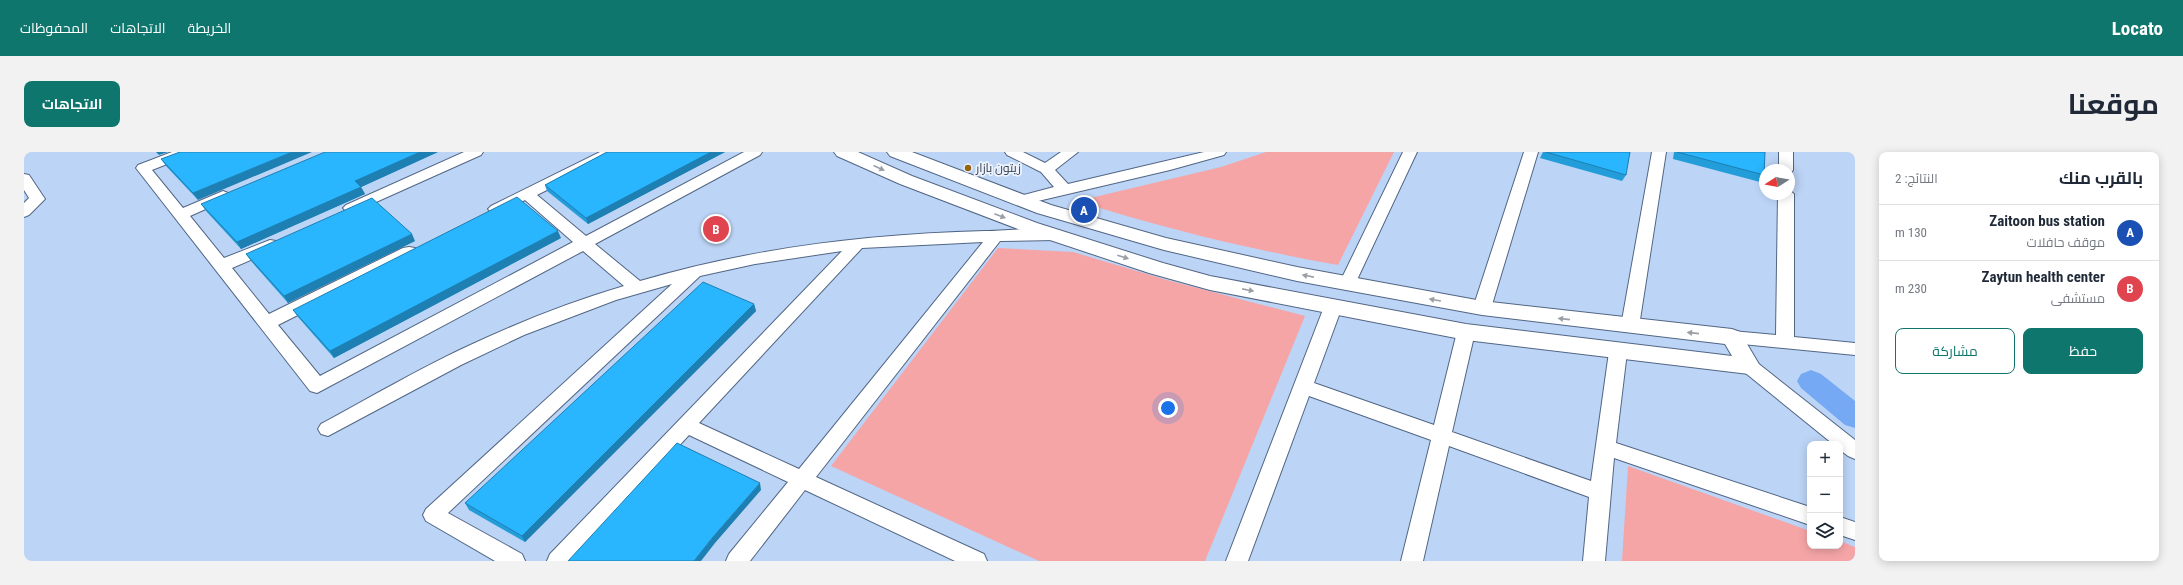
<!DOCTYPE html>
<html lang="ar">
<head>
<meta charset="utf-8">
<style>
	:root { --surface:#fff; --page:#f2f2f3; --text:#1f2937; --muted:#747a83; --line:#e0e1e3; --accent:#0f766e }
	body { margin:0; font-family:"Roboto Condensed",Cairo,sans-serif; background:var(--page); color:var(--text); direction:rtl }
	.controls { position:absolute; right:12px; bottom:12px; display:grid; overflow:hidden; border-radius:8px; box-shadow:0 2px 10px #0003 }
	.controls button { width:36px; height:36px; display:grid; place-items:center; padding:0; border:0; border-bottom:1px solid var(--line); background:var(--surface); color:var(--text); font:20px sans-serif }
	.compass { position:absolute; left:1735px; top:12px; width:36px; height:36px; border-radius:50%; background:var(--surface); box-shadow:0 2px 10px #0003; rotate:259deg }
	.you { position:absolute; left:1144px; top:256px; width:14px; height:14px; margin:-10px; border:3px solid #fff; border-radius:50%; background:#1a73e8; box-shadow:0 0 0 6px #1a73e833 }
	.badge { display:grid; place-items:center; width:26px; height:26px; border-radius:50%; background:var(--accent); color:#fff; font-size:13px; font-weight:700 }
	.pin { position:absolute; translate:-50% -50%; border:2px solid #fff; box-shadow:0 1px 4px #0006 }
	.list { margin:0; padding:0; list-style:none }
	h2 { display:flex; justify-content:space-between; align-items:center; height:52px; margin:0; padding:0 16px; font-size:17px }
	h2 small { font-size:13px; font-weight:400; color:var(--muted) }
	.list li { display:grid; grid-template-columns:26px 1fr auto; gap:12px; align-items:center; box-sizing:border-box; height:56px; padding:0 16px; border-top:1px solid var(--line) }
	.list b { display:block; font-size:15px; white-space:nowrap }
	.list p { margin:0; font-size:13px; white-space:nowrap; color:var(--muted) }
	.list em { font-size:13px; font-style:normal; color:var(--muted) }
	.actions { display:flex; gap:8px; padding:12px 16px }
	.actions a { flex:1; padding:9px 0; border:1px solid var(--accent); border-radius:8px; text-align:center; font-size:14px; color:var(--accent) }
	.actions .main { background:var(--accent); color:#fff }
	.icon { flex:none; width:22px; height:22px; fill:none; stroke:currentColor; stroke-width:2; stroke-linecap:round; stroke-linejoin:round }
	.map { position:relative; flex:none; width:1831px; height:409px; overflow:hidden; direction:ltr; border-radius:8px }
	header { display:flex; align-items:center; gap:24px; box-sizing:border-box; height:56px; padding:0 20px; background:var(--accent); color:#fff }
	header strong { font-size:19px }
	nav { display:flex; gap:22px; margin-inline-start:auto; font-size:14px }
	.intro { display:flex; align-items:center; justify-content:space-between; box-sizing:border-box; height:96px; padding:0 24px }
	h1 { margin:0; font-size:28px }
	.button { padding:10px 18px; border-radius:8px; background:var(--accent); color:#fff; font-size:14px; font-weight:700 }
	main { display:flex; gap:24px; padding:0 24px }
	aside { flex:1; background:var(--surface); border-radius:8px; box-shadow:0 2px 10px #0003 }
	.map>svg:first-child { display:block }
	.green { fill:#f6a5a7 }
	.lines { fill:none; stroke-linecap:round; stroke-linejoin:round }
	.river { fill:#76a9f3; fill-rule:evenodd }
	.street-casing { stroke:#526684; stroke-width:2 }
	.secondary-casing { stroke:#526684; stroke-width:2 }
	.street { fill:#fff; fill-rule:evenodd }
	.secondary { fill:#fff; fill-rule:evenodd }
	.wall { fill:#239dda }
	.shaded-wall { fill:#1d7fb2 }
	.building { fill:#29b6fe; stroke:#1d7fb2 }
	.oneway { fill:#9a9ea5 }
	.poi-dot { fill:#926611; stroke:#ecf3fe; stroke-width:1.5 }
	.labels { text-anchor:middle; stroke-width:3.5; stroke-linejoin:round; paint-order:stroke }
	.poi-label { font-size:12px; fill:#343d4b; stroke:#ecf3fe; text-anchor:start }
</style>
</head>
<body>
<header>
<strong>Locato</strong>
<nav><a>الخريطة</a><a>الاتجاهات</a><a>المحفوظات</a></nav>
</header>
<div class="intro"><h1>موقعنا</h1><a class="button">الاتجاهات</a></div>
<main>
<aside>
<h2>بالقرب منك<small>النتائج: 2</small></h2>
<ul class="list">
<li><span class="badge" style="background:#1a4fb4">A</span><div><b>Zaitoon bus station</b><p>موقف حافلات</p></div><em>130 m</em></li>
<li><span class="badge" style="background:#e0444e">B</span><div><b>Zaytun health center</b><p>مستشفى</p></div><em>230 m</em></li>
</ul>
<div class="actions"><a class="main">حفظ</a><a>مشاركة</a></div>
</aside>
<div class="map">
<svg width="1831" height="409" viewBox="0 0 1831 409">
	<rect width="100%" height="100%" fill="#bcd4f6"/>
	<!-- green -->
	<path class="green" d="M1242 0H1370L1314 113C1228 98 1143 77 1059 51L1058 48 1197 15Z
		M974 96 1049 100 1143 128 1281 164 1181 409H1015L807 314Z
		M1604 314 1786 379V394H1816V389L1831 395V409H1598Z"/>
	<g class="lines">
		<!-- river -->
		<path class="river" d="M1787 218 1797 222 1831 249V276L1821 273 1777 236 1773 229 1777 222Z"/>
		<!-- street casing -->
		<g class="street-casing">
			<path id="street" d="M148 0H168L166 3 128 18 159 56 199 39 204 41 207 44 204 47 166 64 200 106 246 88 252 89 254 93 252 97 208 116 245 162 379 96 385 95 391 96 393 100 391 104 254 173 296 224 549 90 501 48 477 60H467L464 57 467 54 576 0H594L592 3 513 43 562 84 720 0H738L736 3 571 92 616 129C728 96 844 82 961 79 982 79 1018 74 1037 79L1039 83 1037 87 1031 88 976 89 792 325 960 402 963 409H931L781 338 726 409H702L705 402 764 330 665 283 548 409H523L526 402 818 99 731 112 676 124 424 361 498 402 501 409H471L402 369 399 363 402 357 648 132 592 148 500 183 437 213 304 284 297 282 294 277 297 272C345 246 393 218 442 195 493 171 546 150 600 134L559 99 293 241 286 239 112 16 114 13ZM959 90 775 317 675 271 838 96Z
				M440 0H459L457 3 332 59H322L319 56 322 53Z
				M981 0H999L1021 11 1037 0H1054L1031 18 1044 32 1180 0H1202L1200 3 1146 18 997 53 992 51 989 48 992 45 1030 35 1017 20 983 3Z
				M1379 0H1393L1331 132 1329 136 1323 138 1317 136 1315 132Z
				M1500 0H1514L1467 156 1464 160 1458 162 1452 160 1449 156Z
				M1628 0H1642L1615 174 1612 178 1606 180 1600 178 1597 174Z
				M1755 0H1769V18L1767 21 1765 22V18H1755Z
				M0 22 5 23 21 47 5 63 0 65V51L5 46 0 38Z
				M1765 38 1770 42V185L1831 191V203L1708 191 1702 189 1699 185 1702 181 1708 179 1752 183 1754 42H1765Z
				M1309 149 1315 151 1318 155 1290 231 1410 273 1433 180 1436 176 1442 174 1448 176 1451 180 1428 280 1567 329 1585 200 1588 195 1594 194 1600 195 1603 200 1592 291 1786 355V373L1590 306 1581 409H1559L1565 345 1425 294 1399 409H1377L1407 288 1285 244 1224 409H1202L1300 155 1303 151Z
				M1725 207 1731 209 1831 288V307L1824 304 1816 298V292H1809L1719 219 1716 214 1719 209Z
				M1816 365 1831 370V388L1816 383Z"/>
		</g>
		<!-- secondary casing -->
		<g class="secondary-casing">
			<path id="secondary" d="M810 0H834L888 24 1013 71 1139 111 1186 124 1442 172 1708 204 1701 192 1458 163 1273 129 1140 98 1013 61 866 4 863 0H888L1027 53 1142 86 1273 115 1458 149 1708 177 1716 180 1736 214 1733 220 1725 222 1442 188 1186 138 1125 121 999 79 876 32 813 4Z"/>
		</g>
		<!-- street -->
		<use href="#street" class="street"/>
		<!-- secondary -->
		<use href="#secondary" class="secondary"/>
	</g>
	<!-- wall -->
	<path class="wall" d="M156 0 174 48 142 14 137 7Z
		M414 0 337 35 341 42 217 97 182 59 177 52Z
		M583 0H701L564 72 523 39 521 33Z
		M1519 0H1606L1602 23 1598 29 1516 6Z
		M1650 0H1741L1740 23 1736 30 1649 7Z
		M537 86 310 206 274 165 269 158Z
		M391 89 264 151 227 109 222 102Z
		M730 152 732 159 501 390 445 358 441 351Z"/>
	<!-- shaded-wall -->
	<path class="shaded-wall" d="M132 0H144L135 3Z
		M268 0H288L174 48 169 41Z
		M396 0H414L335 36 331 29Z
		M687 0H701L564 72 562 66Z
		M337 35 341 42 217 97 213 90Z
		M534 79 537 86 310 206 306 199Z
		M388 82 391 89 264 151 260 144Z
		M730 152 732 159 501 390 498 384Z
		M736 331 737 338 691 391 677 409H670L689 385Z"/>
	<!-- building -->
	<path class="building" d="M156 0H268L169 41 137 7Z
		M301 0H396L331 29 337 35 213 90 177 52Z
		M583 0H687L562 66 521 33Z
		M1522 0H1606L1602 23Z
		M1653 0H1741L1740 23Z
		M493 45 534 79 306 199 269 158Z
		M348 46 388 82 260 144 222 102Z
		M679 130 730 152 498 384 441 351Z
		M653 291 736 331 689 385 670 409H544Z"/>
	<!-- one-way arrows -->
	<defs><path id="oneway-solid" d="M-6-.8H1V-3.2L6.5 0L1 3.2V.8H-6Z"/></defs>
	<g class="oneway">
		<use href="#oneway-solid" transform="translate(855 16) rotate(24)"/>
		<use href="#oneway-solid" transform="translate(976 64) rotate(21)"/>
		<use href="#oneway-solid" transform="translate(1099 105) rotate(18)"/>
		<use href="#oneway-solid" transform="translate(1284 124) rotate(-169)"/>
		<use href="#oneway-solid" transform="translate(1224 138) rotate(11)"/>
		<use href="#oneway-solid" transform="translate(1411 148) rotate(-170)"/>
		<use href="#oneway-solid" transform="translate(1540 167) rotate(-174)"/>
		<use href="#oneway-solid" transform="translate(1669 181) rotate(-174)"/>
	</g>
	<!-- markers -->
	<circle class="poi-dot" cx="944" cy="16" r="4"/>
	<g class="labels">
		<!-- poi labels -->
		<g class="poi-label">
			<text x="952" y="20">زيتون بازار</text>
		</g>
	</g>
</svg>
<div class="controls">
<button>+</button>
<button>−</button>
<button><svg class="icon" aria-label="layers" viewBox="0 0 24 24"><path d="M12 4l9 5-9 5-9-5zM3 14l9 5 9-5"/></svg></button>
</div>
<svg class="compass" viewBox="-18 -18 36 36"><path d="M0-13l5 13h-10z" fill="#e53935"/><path d="M0 13l5-13h-10z" fill="#747a83"/></svg>
<div class="you"></div>
<div class="pin badge" style="left:1060px;top:58px;background:#1a4fb4">A</div>
<div class="pin badge" style="left:692px;top:77px;background:#e0444e">B</div>
</div>
</main>
</body>
</html>
